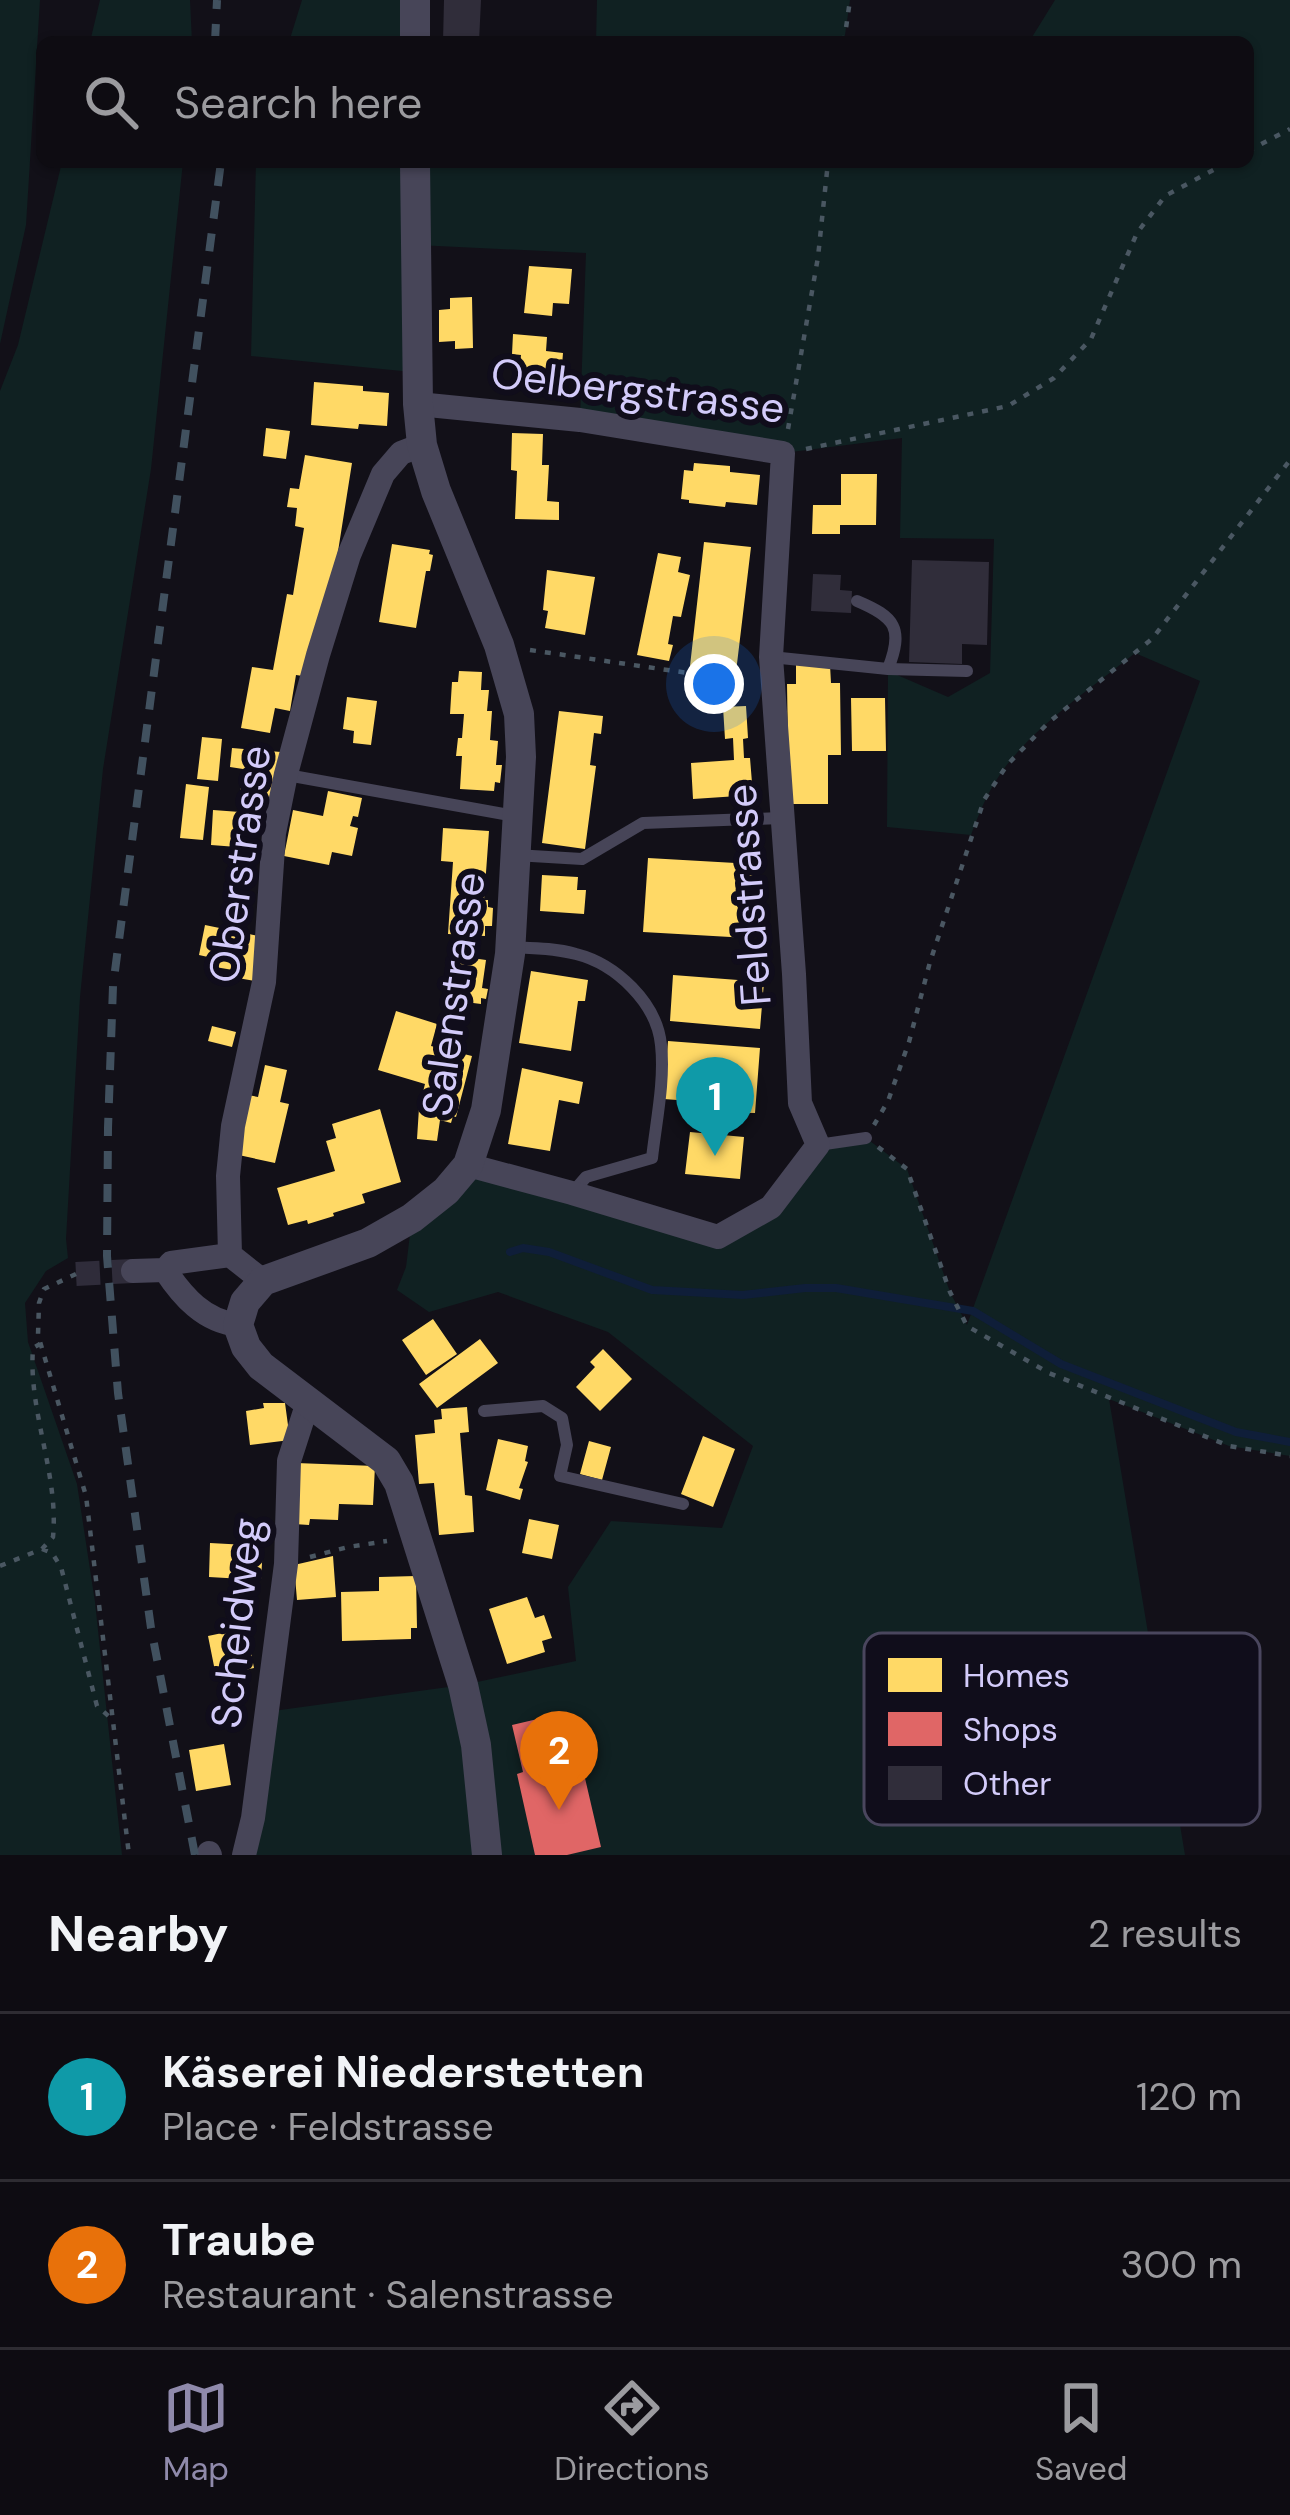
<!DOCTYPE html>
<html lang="en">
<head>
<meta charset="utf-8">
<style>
	:root { --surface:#0e0c12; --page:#1c1a20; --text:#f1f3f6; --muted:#9b9b9f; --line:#2e2c32; --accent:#8f8aab }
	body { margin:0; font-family:"DM Sans",sans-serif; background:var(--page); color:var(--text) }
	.you { position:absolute; left:714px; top:684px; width:42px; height:42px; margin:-30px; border:9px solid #fff; border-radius:50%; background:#1a73e8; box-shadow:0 0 0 18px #1a73e833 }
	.badge { display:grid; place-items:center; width:78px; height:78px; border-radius:50%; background:var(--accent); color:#fff; font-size:39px; font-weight:700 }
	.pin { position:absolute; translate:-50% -99px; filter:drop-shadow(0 3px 6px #0008) }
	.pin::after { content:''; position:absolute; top:63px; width:42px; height:36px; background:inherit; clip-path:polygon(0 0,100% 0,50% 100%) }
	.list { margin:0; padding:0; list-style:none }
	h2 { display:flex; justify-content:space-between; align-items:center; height:156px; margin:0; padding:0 48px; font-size:51px }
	h2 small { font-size:39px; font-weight:400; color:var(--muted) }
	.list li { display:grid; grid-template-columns:78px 1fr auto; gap:36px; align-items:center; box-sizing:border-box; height:168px; padding:0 48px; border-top:3px solid var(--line) }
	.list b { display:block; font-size:45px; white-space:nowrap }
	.list p { margin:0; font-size:39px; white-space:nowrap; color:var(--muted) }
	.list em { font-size:39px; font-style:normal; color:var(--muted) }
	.icon { flex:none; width:66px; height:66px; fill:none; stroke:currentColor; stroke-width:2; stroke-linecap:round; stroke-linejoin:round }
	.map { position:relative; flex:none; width:1290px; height:1855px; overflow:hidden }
	.search { position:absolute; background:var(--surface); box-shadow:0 3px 9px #0004; left:36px; right:36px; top:36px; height:132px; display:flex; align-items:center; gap:30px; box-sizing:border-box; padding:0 42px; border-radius:18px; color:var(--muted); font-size:45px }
	.sheet { height:492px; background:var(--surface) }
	nav { display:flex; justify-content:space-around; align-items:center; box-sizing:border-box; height:168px; border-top:3px solid var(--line); background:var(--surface); font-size:33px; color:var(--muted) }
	nav a { display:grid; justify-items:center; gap:6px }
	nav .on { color:var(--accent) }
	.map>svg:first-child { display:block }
	.green { fill:#102122 }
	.homes { fill:#ffd966 }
	.shops { fill:#e06666 }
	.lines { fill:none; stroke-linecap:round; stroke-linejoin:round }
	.stream { stroke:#0f1e39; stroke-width:8 }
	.building { fill:#302d3a }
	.minor-tunnel { stroke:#2f2c3a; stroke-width:24; stroke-dasharray:24 12; stroke-linecap:butt }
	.path { stroke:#4a5762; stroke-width:4.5; stroke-dasharray:6 9; stroke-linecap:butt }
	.service { stroke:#474558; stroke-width:12 }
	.minor { stroke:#474558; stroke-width:24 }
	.tertiary { stroke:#474558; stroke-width:30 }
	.rail { stroke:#41515f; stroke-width:8; stroke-dasharray:18 15; stroke-linecap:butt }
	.labels { text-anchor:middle; stroke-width:12; stroke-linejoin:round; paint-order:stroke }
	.street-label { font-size:42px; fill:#d3cbfa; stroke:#100d1b }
	.key { fill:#100d1b; stroke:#4a465e; stroke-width:3 }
	.key-label { font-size:33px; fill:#d3cbfa }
</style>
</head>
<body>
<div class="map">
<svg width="1290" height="1855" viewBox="0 0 1290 1855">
	<rect width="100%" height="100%" fill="#121018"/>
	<!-- green -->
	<path class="green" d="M0 0H40L26 225 0 344Z
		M100 0H190L192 42H90Z
		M302 0H415V42H289Z
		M597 0H850L844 42H596Z
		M1055 0H1290V1456L1229 1446 1109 1399 1185 1855H251L273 1711 463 1685 576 1661 568 1587 611 1521 722 1528 753 1446 608 1332 498 1292 429 1312 397 1290 406 1267 412 1218 468 1165 718 1237 771 1207 818 1145 866 1138 907 1169 950 1292 967 1325 1200 681 1135 653C1092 688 1040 722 1006 766 990 787 980 810 971 835L887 827 888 671 948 697 990 673 994 539 900 538 902 438 783 453 580 420 586 253 417 245 412 372 251 356 256 162H1248V42H1029Z
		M62 162H183L151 469 103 769 80 997 66 1239 68 1258 46 1271 25 1303 28 1342 77 1484 95 1602 122 1855H0V391L18 345Z"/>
	<!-- homes -->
	<path class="homes" d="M529 266 572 269 569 304 553 303 552 316 524 313Z
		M472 297 473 348 455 349V341L439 342V310L450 309V298Z
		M513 334 547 337 546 351 563 353 560 390 518 386 521 355 512 354Z
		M314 382 363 386V391L389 393 387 426 359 424 358 429 311 425Z
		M266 428 290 431 286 459 263 456Z
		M512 433 543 434 542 465H549L547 501 559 502V520L515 519 517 471 511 470Z
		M305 455 352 463 330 602 310 677 296 675 290 711 275 708 270 733 241 728 252 667 273 670 287 594 293 595 304 528 295 526 297 508 287 507 290 488 299 489Z
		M694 463 730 466V472L760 475 757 505 726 502 725 507 689 503V500L681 499 684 470 693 471Z
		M841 474H877L876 525H840V534H812L813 505H841Z
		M704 542 751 547 736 672 690 666Z
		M392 544 430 550 429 554 433 555 430 571H426L416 628 379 622Z
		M658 553 681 557 678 572 690 575 681 617 673 616 668 644 673 645 669 661 637 655Z
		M547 570 595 577 585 635 545 628 548 611 543 610Z
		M796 665H830L831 683H840L841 755H828V804H789L787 684H796Z
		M459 671 482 672 481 690H489L487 711H492L490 740 498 741 496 765H502L500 783 495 782 494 791 460 789 462 756H456L458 738H462L464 714H450L452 682H458Z
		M347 697 377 701 371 745 353 743 354 731 343 729Z
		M851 698H885L886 751H852Z
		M746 706 748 738 743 739 744 758H750L753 795 693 799 691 763 734 760 733 738 725 739 723 707Z
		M559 711 603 716 601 734 594 733 590 765 596 766 585 849 542 843Z
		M202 737 222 739 218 781 197 779Z
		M232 748 281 752 274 800 240 795 243 769 230 767Z
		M186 784 209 787 203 840 180 838Z
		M328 791 362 798 358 817 353 816 350 826 358 828 352 856 332 852 329 865 284 856 293 810 323 816Z
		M213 810 240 812 237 847 211 845Z
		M443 828 489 831 484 900H488V907L493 908 492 926H485V936L448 934 453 862 441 861Z
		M648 858 753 864 748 938 643 932Z
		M542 875 578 877 577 890H586L584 914 540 911Z
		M205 925 259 936 255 981 232 977 233 970 215 967 217 959 199 955Z
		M457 948 473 950 472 958 486 960 482 988 488 989 486 999 481 998V1004L450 1000Z
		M531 971 588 980 585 1001H578L571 1051 519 1043Z
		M673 975 764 982 760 1029 670 1021Z
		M396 1011 437 1024 431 1046 472 1056 456 1117 453 1116 451 1123 440 1120 437 1141 417 1139 419 1108 425 1084 378 1070Z
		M212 1026 236 1032 232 1047 208 1041Z
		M668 1041 760 1048 755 1113 702 1112 703 1102 664 1099Z
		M265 1065 287 1070 280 1102 289 1104 275 1163 234 1154 248 1095 258 1097Z
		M522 1068 583 1082 579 1104 559 1100 550 1151 508 1144Z
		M380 1109 401 1182 362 1194 365 1203 333 1213 334 1216 308 1224 307 1220 288 1225 277 1188 335 1171 326 1141 336 1138 332 1124Z
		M690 1132 744 1137 740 1179 685 1174Z
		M433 1319 457 1354 426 1375 402 1340Z
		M480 1339 498 1363 437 1408 419 1384Z
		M603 1349 632 1379 600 1411 576 1387 595 1367 590 1362Z
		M263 1403H285L290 1440 250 1445 246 1411 264 1408Z
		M467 1407 469 1432 460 1433 465 1495 472 1496 474 1532 439 1535 434 1483 419 1484 415 1435 435 1433 434 1420 442 1419 441 1409Z
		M703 1436 735 1449 713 1507 681 1494Z
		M498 1439 528 1446 525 1461 528 1462 519 1488 523 1489 520 1500 486 1490Z
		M589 1441 611 1447 602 1480 580 1474Z
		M296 1463 375 1466 373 1505 339 1504 338 1520 310 1519 309 1525 294 1524Z
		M529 1519 559 1525 552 1559 522 1553Z
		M210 1543 263 1546 261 1580 209 1577Z
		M333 1556 336 1597 297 1600 294 1565Z
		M416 1576 417 1628H411V1639L342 1641 341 1592 379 1591V1577Z
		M527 1597 535 1618 544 1615 552 1638 542 1641 545 1652 507 1664 489 1609Z
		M246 1628 254 1668 216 1676 208 1636Z
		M224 1744 231 1785 196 1791 189 1750Z"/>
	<!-- shops -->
	<path class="shops" d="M559 1714 571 1763 581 1761 601 1847 567 1855H535L517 1774 523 1772 512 1725Z"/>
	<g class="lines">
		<!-- stream -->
		<path class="stream" d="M510 1252 523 1248 549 1252 652 1290 743 1295 805 1288H836L973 1311 1061 1364 1236 1432 1290 1442"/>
	</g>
	<!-- building -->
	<path class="building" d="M444 0H481L479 42H443Z
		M912 560 989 562 987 645 962 644V664L909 662Z
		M813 574 841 575 840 590 852 591 851 613 811 611Z"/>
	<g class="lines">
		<!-- minor-tunnel -->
		<path class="minor-tunnel" d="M76 1274 133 1271"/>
		<!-- path -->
		<path class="path" d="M844 42 850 0
			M1248 151 1290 129
			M788 429 818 257 828 162
			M806 449 1008 406 1054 378 1091 339 1137 233 1165 196 1228 162
			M530 650 750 682
			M874 1125 888 1101 909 1042 930 962 984 800 1007 765 1049 722 1152 639 1290 460
			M878 1147 907 1169 950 1292 967 1326 1049 1373 1229 1446 1290 1456
			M76 1274 44 1289 39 1303 38 1335 86 1496 129 1855
			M42 1549 52 1553 61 1567 97 1706 113 1720
			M310 1557 348 1547 387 1541
			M0 1566 42 1549 53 1537C59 1474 28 1412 33 1348L40 1344"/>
		<!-- service -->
		<path class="service" d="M857 601C895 617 904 628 888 669
			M771 657 888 669 967 671
			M287 775 515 816
			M515 855 582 859 643 823 781 818
			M511 947C532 948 555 948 576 954 616 964 657 1003 661 1045 665 1081 656 1122 652 1158L586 1177 573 1192
			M818 1145 866 1138
			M484 1411 543 1406 562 1418 567 1445 560 1476 683 1504"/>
		<!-- minor -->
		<path class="minor" d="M418 404 580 420 783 453 771 657 794 974 800 1103 818 1145 771 1207 718 1237 572 1193 468 1165
			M230 1255 228 1176 233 1126 264 982 274 833 286 774 318 655 349 555 383 474 401 453 422 445
			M165 1270C183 1297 204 1321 238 1325
			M133 1271 165 1270 171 1263 230 1255 263 1281
			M209 1853 210 1855
			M244 1855 253 1818 286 1564 289 1461 308 1402"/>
		<!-- tertiary -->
		<path class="tertiary" d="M415 42V0
			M415 162 418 404 422 445 436 491 499 645 519 714 521 757 510 954 486 1110 468 1165 446 1191 412 1218 368 1243 263 1281 245 1302 238 1325 246 1347 261 1366 386 1461 399 1483 463 1685 476 1745 487 1855"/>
		<!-- rail -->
		<path class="rail" d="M215 42 217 0
			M195 1855 151 1628 118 1393 107 1256 108 1128 113 986 221 162"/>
	</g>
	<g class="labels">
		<!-- street labels -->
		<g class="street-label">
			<text transform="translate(638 390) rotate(7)" y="15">Oelbergstrasse</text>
			<text transform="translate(239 864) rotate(-82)" y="15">Oberstrasse</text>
			<text transform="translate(748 895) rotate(-94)" y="15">Feldstrasse</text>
			<text transform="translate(453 994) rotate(-82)" y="15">Salenstrasse</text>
			<text transform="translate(236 1623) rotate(-84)" y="15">Scheidweg</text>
		</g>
	</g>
	<!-- legend -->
	<rect x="864" y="1633" width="396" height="192" rx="18" class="key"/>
	<rect x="888" y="1658" width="54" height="34" fill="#ffd966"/>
	<rect x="888" y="1712" width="54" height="34" fill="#e06666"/>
	<rect x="888" y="1766" width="54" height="34" fill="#302d3a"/>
	<g class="key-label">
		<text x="963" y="1687">Homes</text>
		<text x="963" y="1741">Shops</text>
		<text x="963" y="1795">Other</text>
	</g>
</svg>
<div class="you"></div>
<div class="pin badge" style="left:715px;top:1156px;background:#0f9aa8">1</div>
<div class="pin badge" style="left:559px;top:1810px;background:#e8710a">2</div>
<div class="search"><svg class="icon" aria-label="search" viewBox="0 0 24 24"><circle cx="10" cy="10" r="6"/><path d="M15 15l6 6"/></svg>Search here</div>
</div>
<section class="sheet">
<h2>Nearby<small>2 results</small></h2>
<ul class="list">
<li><span class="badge" style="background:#0f9aa8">1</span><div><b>Käserei Niederstetten</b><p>Place · Feldstrasse</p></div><em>120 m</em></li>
<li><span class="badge" style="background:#e8710a">2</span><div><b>Traube</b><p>Restaurant · Salenstrasse</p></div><em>300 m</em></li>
</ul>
</section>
<nav>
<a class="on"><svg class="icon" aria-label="map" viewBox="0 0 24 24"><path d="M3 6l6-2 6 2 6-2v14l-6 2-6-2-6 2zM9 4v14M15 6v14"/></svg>Map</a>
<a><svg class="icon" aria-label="directions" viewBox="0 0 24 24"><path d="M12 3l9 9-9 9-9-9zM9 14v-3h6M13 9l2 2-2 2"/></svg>Directions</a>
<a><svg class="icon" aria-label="saved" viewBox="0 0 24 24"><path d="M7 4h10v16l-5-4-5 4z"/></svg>Saved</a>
</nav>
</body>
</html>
